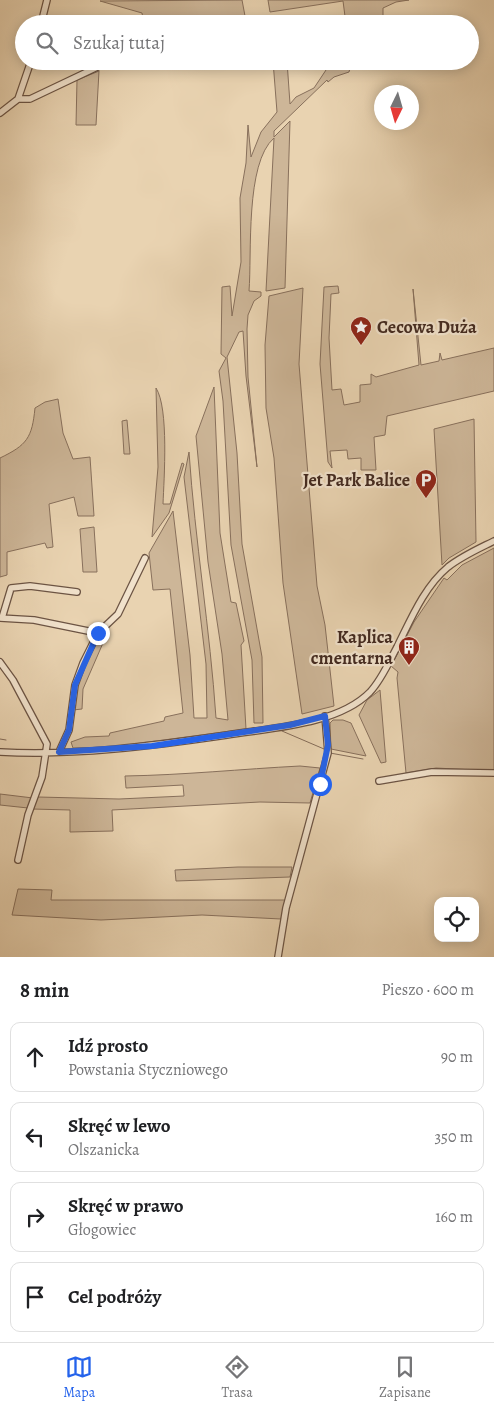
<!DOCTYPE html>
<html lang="pl">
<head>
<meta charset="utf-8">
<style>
	:root { --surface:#fff; --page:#f6f6f6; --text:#202124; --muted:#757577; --line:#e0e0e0; --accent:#2563eb }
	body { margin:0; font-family:Alegreya,serif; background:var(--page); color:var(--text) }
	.controls { position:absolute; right:15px; bottom:15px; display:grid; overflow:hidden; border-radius:10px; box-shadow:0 2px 12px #0003 }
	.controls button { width:45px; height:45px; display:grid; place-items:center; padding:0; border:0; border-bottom:1px solid var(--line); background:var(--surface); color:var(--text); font:25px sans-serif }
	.compass { position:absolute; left:374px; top:85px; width:45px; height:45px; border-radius:50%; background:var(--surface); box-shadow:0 2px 12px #0003; rotate:185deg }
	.stop { position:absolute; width:15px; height:15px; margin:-11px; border:4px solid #2563eb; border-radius:50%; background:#fff }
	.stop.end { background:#2563eb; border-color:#fff; box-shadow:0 1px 5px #0008 }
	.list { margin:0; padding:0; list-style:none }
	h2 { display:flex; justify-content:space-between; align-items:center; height:65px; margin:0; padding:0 20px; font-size:21px }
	h2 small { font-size:16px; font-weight:400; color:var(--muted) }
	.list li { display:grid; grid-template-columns:32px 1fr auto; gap:15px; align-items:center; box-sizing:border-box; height:70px; margin:0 10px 10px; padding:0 10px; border:1px solid var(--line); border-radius:10px }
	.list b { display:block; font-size:19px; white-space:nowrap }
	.list p { margin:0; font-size:16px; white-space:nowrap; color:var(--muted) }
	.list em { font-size:16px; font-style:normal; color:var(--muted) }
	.icon { flex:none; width:28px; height:28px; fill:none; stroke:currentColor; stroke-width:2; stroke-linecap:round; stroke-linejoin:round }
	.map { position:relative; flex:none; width:494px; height:957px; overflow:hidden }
	.search { position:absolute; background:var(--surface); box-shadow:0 2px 12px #0003; left:15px; right:15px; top:15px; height:55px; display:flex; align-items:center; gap:12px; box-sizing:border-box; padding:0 18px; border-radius:28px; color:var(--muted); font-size:19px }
	.sheet { height:385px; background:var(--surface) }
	nav { display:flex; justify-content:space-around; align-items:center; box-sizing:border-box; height:70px; border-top:1px solid var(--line); background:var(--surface); font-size:14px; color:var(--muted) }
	nav a { display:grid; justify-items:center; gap:2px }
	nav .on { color:var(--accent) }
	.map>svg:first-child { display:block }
	.green { fill:#cdb698; stroke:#88705c }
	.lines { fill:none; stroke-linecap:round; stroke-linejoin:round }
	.stream { stroke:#856d5a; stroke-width:1 }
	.minor-casing { stroke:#6c5444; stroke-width:8 }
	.minor { stroke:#f1e2cc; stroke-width:5.5 }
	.route { stroke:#2563eb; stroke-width:6 }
	.labels { text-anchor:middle; stroke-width:4.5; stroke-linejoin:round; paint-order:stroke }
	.poi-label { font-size:18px; font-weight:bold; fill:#432a20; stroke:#f1e2cc; text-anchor:end }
</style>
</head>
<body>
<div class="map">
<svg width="494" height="957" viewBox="0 0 494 957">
	<rect width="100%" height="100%" fill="#e9d3b1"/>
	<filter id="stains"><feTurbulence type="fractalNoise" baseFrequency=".004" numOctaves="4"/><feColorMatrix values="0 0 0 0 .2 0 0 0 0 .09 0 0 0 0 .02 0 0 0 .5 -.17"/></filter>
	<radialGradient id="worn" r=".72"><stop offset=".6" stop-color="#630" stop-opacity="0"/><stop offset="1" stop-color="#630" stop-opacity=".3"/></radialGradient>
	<!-- green -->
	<path class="green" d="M242 0 245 16 204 24H144L142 13 100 1Z
		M268 0H409L396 2 383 8V24H346L343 1 270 12Z
		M273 61H287L290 104 296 97 314 88 332 61H352L349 72 334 77 328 82 327 80 274 131V137L290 121 285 288 266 291 274 138C245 163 252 254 249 291L261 292V296L254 301 248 315 247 329 248 377 257 467 246 376 243 331 239 332 227 357 237 453 242 544 262 657 263 723H254L252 660 231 545 223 401 219 371 226 358 221 354 222 287 230 286 232 316 241 262 240 198 246 163 248 125 251 157 261 132 277 112Z
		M99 71 96 125H76L77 80Z
		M338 286 339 293 331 294 329 338 332 390 341 389 344 405 360 402V385L371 384V374L376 377 419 365 413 289 421 365 439 361 440 353 442 360 494 348V391L387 416 385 435 374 437 376 470H361V458L348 459 347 450 330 451 332 468 328 462 320 364 324 287Z
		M303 288 299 364 317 586 325 625 334 706 302 714 283 583 274 458 266 408 265 345 269 296Z
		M214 387 220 533 231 602 236 603 244 641 241 645 246 729 111 747 73 748 71 742 85 737 109 736 110 733 164 721 165 717 183 713 170 589 153 590 149 553 173 511 190 655 194 718H207L206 664 184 477 189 452C195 541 210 629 216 718L228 720 222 654 208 562 196 436Z
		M156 388C169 408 164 479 163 504H170L182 463 184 464 169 513 152 537 158 467Z
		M58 399 63 433 73 459 90 457 94 516H78L74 497 49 504 53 547 47 548 45 543 7 552V575L0 577V458C27 445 32 438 35 408L45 402Z
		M474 419 476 542 449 558 442 565 434 429Z
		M127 420 130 454H124L122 421Z
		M94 527 97 572H83L80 529Z
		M494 548V771L436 768 406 773 397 678 398 672 391 666 414 622 444 578 447 580 462 565Z
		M102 632 103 643 83 689 82 709 73 710 80 665 95 634Z
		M380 690 386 762 381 763 359 715 367 700Z
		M333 720H343L351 723 366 756 331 749 330 723Z
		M300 766 320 768 310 803 260 802 112 810 113 831 70 832V810L32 809 38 797 119 799 184 796 183 785 126 788 125 776C184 775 242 769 300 766Z
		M0 794 33 798 28 808 0 805Z
		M238 867H292L290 877 176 881 175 870Z
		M18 889 52 890 51 900H285L281 919 202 915 101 920 12 915Z"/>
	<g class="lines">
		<!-- stream -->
		<path class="stream" d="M282 731 324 749
			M0 739 6 740
			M330 753 363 759
			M289 908 292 897"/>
		<!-- minor casing -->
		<g class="minor-casing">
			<path id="minor" d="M41 24 47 0
				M18 99H30L110 61
				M0 113 18 99 31 61
				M0 618 34 620 98 633
				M2 618 11 588 30 586 77 592
				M0 662 13 680 47 744 42 777 28 815 18 860
				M0 752C76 756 152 746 227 735 270 728 338 725 370 692 382 679 389 662 397 647 411 619 424 587 448 567 462 556 478 549 494 541
				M59 752 69 730 75 685 83 663 98 633 118 614 145 558
				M379 781 432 772 494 773
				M278 957 286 908 328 753 325 716"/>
		</g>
		<!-- minor -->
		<use href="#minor" class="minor"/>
	</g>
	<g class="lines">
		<!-- route -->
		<path class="route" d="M98 633 75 685 69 730 59 752 152 746 290 725 325 716 328 745 320 784"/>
	</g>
	<!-- icons -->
	<defs>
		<g id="sight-pin" transform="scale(1.125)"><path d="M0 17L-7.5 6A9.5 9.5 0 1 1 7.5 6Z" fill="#8f2418" stroke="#f1e2cc"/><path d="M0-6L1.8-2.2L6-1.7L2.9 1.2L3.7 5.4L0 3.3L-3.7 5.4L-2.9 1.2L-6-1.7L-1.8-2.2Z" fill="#fff"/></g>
		<g id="parking-pin" transform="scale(1.125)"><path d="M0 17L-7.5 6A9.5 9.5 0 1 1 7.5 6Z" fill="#8f2418" stroke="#f1e2cc"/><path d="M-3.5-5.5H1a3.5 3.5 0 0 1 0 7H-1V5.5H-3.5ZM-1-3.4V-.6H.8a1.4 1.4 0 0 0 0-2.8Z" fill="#fff"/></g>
		<g id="building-pin" transform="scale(1.125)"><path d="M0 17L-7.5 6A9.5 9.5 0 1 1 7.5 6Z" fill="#8f2418" stroke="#f1e2cc"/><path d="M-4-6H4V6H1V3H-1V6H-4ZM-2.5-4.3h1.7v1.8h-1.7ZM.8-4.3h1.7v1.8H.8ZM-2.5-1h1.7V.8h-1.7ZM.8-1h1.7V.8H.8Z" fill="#fff"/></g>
	</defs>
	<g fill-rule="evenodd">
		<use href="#sight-pin" x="361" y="327"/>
		<use href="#parking-pin" x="426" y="480"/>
		<use href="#building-pin" x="409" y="647"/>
	</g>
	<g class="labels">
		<!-- poi labels -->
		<g class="poi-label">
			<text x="377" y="333" text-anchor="start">Cecowa Duża</text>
			<text x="410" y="486">Jet Park Balice</text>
			<text x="393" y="643">Kaplica<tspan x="393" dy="21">cmentarna</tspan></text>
		</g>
	</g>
	<rect width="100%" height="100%" filter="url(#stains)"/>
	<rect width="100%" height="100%" fill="url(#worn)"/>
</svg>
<div class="controls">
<button><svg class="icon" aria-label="locate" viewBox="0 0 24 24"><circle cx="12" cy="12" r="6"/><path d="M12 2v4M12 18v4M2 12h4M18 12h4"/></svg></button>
</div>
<svg class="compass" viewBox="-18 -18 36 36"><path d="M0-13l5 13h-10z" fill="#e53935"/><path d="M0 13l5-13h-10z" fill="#757577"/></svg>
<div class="stop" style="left:320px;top:784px"></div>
<div class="stop end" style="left:98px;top:633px"></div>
<div class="search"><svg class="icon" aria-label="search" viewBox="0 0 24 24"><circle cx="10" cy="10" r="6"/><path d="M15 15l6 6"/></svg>Szukaj tutaj</div>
</div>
<section class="sheet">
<h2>8 min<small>Pieszo · 600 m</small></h2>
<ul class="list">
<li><svg class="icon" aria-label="ahead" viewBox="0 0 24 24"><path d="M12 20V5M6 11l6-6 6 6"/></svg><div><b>Idź prosto</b><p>Powstania Styczniowego</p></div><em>90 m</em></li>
<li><svg class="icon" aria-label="left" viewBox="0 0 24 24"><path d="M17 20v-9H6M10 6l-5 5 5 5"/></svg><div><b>Skręć w lewo</b><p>Olszanicka</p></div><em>350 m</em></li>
<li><svg class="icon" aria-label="right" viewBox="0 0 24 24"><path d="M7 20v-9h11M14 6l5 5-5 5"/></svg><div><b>Skręć w prawo</b><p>Głogowiec</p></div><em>160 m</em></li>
<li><svg class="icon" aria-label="arrive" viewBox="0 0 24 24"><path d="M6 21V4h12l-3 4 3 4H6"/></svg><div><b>Cel podróży</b></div></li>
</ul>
</section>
<nav>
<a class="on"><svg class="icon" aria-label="map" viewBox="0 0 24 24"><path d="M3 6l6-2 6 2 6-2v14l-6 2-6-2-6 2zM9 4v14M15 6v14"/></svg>Mapa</a>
<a><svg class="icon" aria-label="directions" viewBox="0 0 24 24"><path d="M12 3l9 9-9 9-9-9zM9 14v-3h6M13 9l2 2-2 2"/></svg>Trasa</a>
<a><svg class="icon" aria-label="saved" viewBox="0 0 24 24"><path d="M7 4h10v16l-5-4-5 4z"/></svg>Zapisane</a>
</nav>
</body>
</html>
